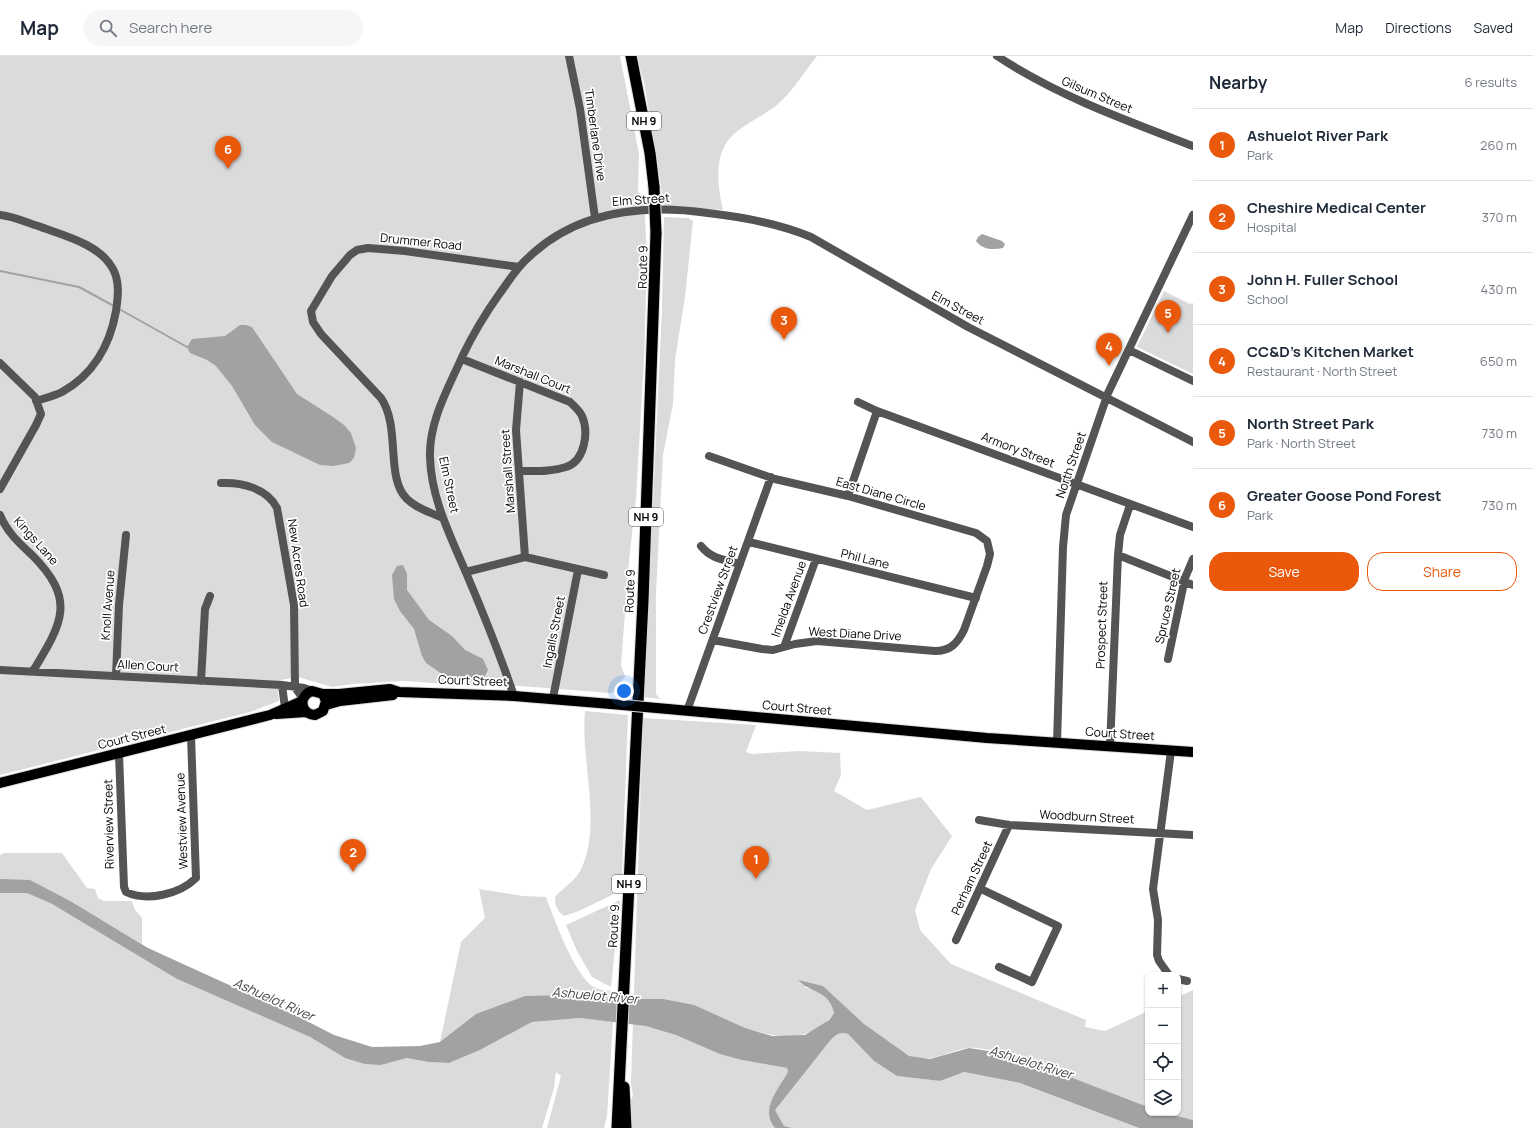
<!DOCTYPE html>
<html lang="en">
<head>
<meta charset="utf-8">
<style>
	:root { --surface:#fff; --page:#f6f6f7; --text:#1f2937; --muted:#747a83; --line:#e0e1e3; --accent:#ea580c }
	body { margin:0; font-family:Manrope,sans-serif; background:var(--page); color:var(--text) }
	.controls { position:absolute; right:12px; bottom:12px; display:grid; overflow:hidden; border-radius:8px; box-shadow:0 1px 3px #0004 }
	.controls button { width:36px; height:36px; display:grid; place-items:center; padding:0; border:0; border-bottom:1px solid var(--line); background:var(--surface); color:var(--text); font:20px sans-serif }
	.you { position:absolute; left:624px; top:635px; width:14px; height:14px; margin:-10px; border:3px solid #fff; border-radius:50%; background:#1a73e8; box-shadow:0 0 0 6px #1a73e833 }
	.badge { display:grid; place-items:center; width:26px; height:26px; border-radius:50%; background:var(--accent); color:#fff; font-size:13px; font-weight:700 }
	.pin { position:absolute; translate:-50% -33px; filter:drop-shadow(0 1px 2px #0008) }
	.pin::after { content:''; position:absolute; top:21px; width:14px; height:12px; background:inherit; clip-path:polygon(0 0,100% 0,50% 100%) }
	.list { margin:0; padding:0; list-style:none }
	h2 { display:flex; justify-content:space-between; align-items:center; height:52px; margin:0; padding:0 16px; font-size:17px }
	h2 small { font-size:13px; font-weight:400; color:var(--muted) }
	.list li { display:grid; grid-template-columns:26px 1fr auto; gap:12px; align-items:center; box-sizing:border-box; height:72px; padding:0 16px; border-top:1px solid var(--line) }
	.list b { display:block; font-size:15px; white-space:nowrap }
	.list p { margin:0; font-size:13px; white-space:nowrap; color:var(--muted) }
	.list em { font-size:13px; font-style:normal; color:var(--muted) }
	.actions { display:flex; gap:8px; padding:12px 16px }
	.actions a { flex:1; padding:9px 0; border:1px solid var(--accent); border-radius:16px; text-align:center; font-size:14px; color:var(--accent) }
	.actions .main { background:var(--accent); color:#fff }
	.icon { flex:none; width:22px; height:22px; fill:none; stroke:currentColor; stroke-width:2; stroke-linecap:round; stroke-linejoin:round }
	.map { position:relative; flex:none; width:1193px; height:1072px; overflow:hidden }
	header { display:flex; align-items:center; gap:24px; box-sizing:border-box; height:56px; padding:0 20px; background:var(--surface); border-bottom:1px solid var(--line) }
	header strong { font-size:19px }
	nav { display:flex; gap:22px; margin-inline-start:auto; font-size:14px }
	.search { width:280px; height:36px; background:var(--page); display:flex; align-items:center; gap:10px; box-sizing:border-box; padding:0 14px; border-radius:22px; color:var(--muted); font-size:15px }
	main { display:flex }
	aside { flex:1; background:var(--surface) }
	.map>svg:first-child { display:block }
	.green { fill:#dbdbdb }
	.water { fill:#a2a2a2 }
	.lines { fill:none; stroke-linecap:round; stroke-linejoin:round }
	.stream { stroke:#a2a2a2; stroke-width:2 }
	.major-casing { stroke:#dbdbdb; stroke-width:12 }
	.highway-casing { stroke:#dbdbdb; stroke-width:13 }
	.minor { stroke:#545454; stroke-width:8 }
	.major { stroke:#000; stroke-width:10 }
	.highway { stroke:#000; stroke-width:11 }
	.major-bridge-casing { stroke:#dbdbdb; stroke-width:12; stroke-linecap:butt }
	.highway-bridge-casing { stroke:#dbdbdb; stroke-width:13; stroke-linecap:butt }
	.major-bridge { stroke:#000; stroke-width:10 }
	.highway-bridge { stroke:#000; stroke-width:11 }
	.labels { text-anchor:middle; stroke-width:3.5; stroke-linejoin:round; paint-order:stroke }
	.shield { fill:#fff; stroke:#4c4c4c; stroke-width:1 }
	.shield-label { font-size:11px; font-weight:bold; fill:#000 }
	.street-label { font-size:12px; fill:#000; stroke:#fff }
	.water-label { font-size:13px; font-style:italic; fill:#434343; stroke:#fff }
</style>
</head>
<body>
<header>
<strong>Map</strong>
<div class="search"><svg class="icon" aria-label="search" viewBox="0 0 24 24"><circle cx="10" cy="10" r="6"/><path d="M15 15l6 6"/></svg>Search here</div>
<nav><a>Map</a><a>Directions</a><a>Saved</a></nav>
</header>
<main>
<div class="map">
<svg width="1193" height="1072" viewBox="0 0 1193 1072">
	<rect width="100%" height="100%" fill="#fff"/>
	<!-- green -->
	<path class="green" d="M0 0H620L639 98 638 136 644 140 647 202 644 304 636 442 629 505 621 609 625 620 616 634 611 637 520 630H474L404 625 353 628 332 631 298 621 281 624 278 636 279 645 250 656 0 719Z
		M637 0H817C805 15 793 35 778 48 765 59 748 66 735 77 713 95 717 129 723 154L664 150 645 31Z
		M664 161 688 162 693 165 685 241 675 304 673 348 663 399 656 536V638L660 643 644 641 662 253Z
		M1164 235 1190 248 1193 247V318L1137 291Z
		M585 655 628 659 622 818 618 836 579 855 564 860C557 855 555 849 555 841 562 833 574 825 579 817 604 773 580 704 585 655Z
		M643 662 756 669 746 696 752 698 799 695 840 697 841 719 834 735 867 754 921 741 952 780 931 813 915 854 920 874 951 908 1086 964 1085 971 1105 975 1148 955V1051L1021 1002C1006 999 981 990 967 992 949 995 935 1005 916 1002 893 999 842 948 823 930L804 931C821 937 829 938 834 957 811 986 784 983 751 974L742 1004 787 1012 788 1016C779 1031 760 1055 775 1072H630L629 1046 633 1040 631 1027Z
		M4 797H62L87 832 95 833 98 842 104 845H132L135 854 142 862V888L72 846 7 824 0 823V799Z
		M479 833 523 840 546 841C554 862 576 924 596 932 600 934 606 934 611 935V943H595L576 939 440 986 461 886 485 862Z
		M0 837H27L52 848 177 923 310 981 345 1002 381 1009 407 1002 428 1006 449 1007 480 994 532 966 580 962 613 966 607 1060 604 1072H547L561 1020 556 1016 554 1032 542 1072H0Z
		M620 844 611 931 592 921 577 895 566 869Z
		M1193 934V1064L1166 1057H1178V941Z
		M842 976 848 978 874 1005 897 1020 940 1025 964 1016 1020 1027 1139 1072H792L784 1070 774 1054 829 986 838 977Z"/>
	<!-- water -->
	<path class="water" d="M982 178 1002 185 1005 188 1003 192C994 194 982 194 976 185L978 181Z
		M240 269H246L252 271 297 338 333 361 344 369 351 377 356 392 354 402 349 407 333 410 320 409 272 386 255 369 232 330 216 310 207 304 190 297 187 291 192 283 225 280Z
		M403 509 407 518V534L429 564 452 580 465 594 483 603 488 614 484 622 465 625 442 618 426 607 422 600 414 573 400 555 394 543 392 519 397 510Z
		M0 823 30 824 72 846 148 892 297 960 334 979 372 991 420 990 440 986 476 958 525 940 576 939 595 943H663L694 949 745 972 772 980 805 979 829 964 834 957C828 933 813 939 798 924L823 930 864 968 909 1000 930 1003 969 992 1001 997 1021 1002 1148 1051V1057H1166L1193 1064V1072H1139L1020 1027 964 1016 940 1025 897 1020 874 1005 848 978C838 975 835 980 829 986L775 1054 784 1070 792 1072H775C759 1054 779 1032 788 1016L787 1012 742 1004 720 998 676 979 646 970 580 962 532 966 480 994 449 1007 428 1006 407 1002 381 1009 365 1008 345 1002 310 981 177 923 52 848 27 837H0Z"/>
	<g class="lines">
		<!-- stream -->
		<path class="stream" d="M0 215 79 231 112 249
			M121 254 187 291"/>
		<!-- major casing -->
		<g class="major-casing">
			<path id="major" d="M323 638 326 645 323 655 315 659C300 658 298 640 312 635L323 638H339L390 633 399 636 514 640 611 648
				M326 649 340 645 393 639
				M668 653 987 682 1193 696
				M276 658 306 656
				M0 727 270 659 302 645"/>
		</g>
		<!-- highway casing -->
		<g class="highway-casing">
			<path id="highway" d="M631 0 650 97 654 131
				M624 1031 626 1072
				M617 1072 643 545 656 177"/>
		</g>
		<!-- minor -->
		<path class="minor" d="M569 0 580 53 595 162
			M997 0C1058 40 1125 64 1193 90
			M0 159C13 160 25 166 38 170 62 179 100 188 113 213 120 226 118 241 116 255 110 289 93 319 62 336 54 340 45 342 36 345
			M1129 294 1193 325
			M462 303 570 346C575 351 579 354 582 360 589 376 585 405 566 411 551 416 535 415 520 415
			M0 307 35 341 41 358 36 369 0 433
			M520 326 516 374 525 501
			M858 346 877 355 1193 471
			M709 400 775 423 848 440 976 477 987 485 990 498 987 510 964 574C957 588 950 595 935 595L817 585 795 588 773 594 762 593 713 584
			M221 427C241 426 267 432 277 452L294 549 295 631 303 643
			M848 440 877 355
			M0 459C7 476 19 487 32 499 77 544 62 567 33 615
			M443 462C431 457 416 452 407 443 385 422 401 371 381 342L321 278 313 266 311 255 332 220 350 199 357 194 368 192 405 195 519 211
			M749 486 976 542
			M701 490C711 503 725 504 740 508
			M1118 499 1193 529
			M466 516 525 501 604 519
			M784 591 816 503
			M1168 603 1185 522 1193 503
			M0 614 282 629 304 632 312 635
			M116 620 119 549 126 479
			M201 625 205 553 210 540
			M282 629 285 652
			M514 640C500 599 484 559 467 519 451 481 431 443 430 401 429 365 448 333 462 301 473 278 485 258 500 237 509 225 517 211 529 201 578 154 644 148 708 157 743 161 778 167 811 181L968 271 1193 386
			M553 642 578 514
			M687 655 771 421
			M1057 687 1063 491 1066 459 1108 337 1193 159
			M1110 691 1118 499 1120 479 1130 449
			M119 698 124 831 126 836C147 846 180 838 196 822L191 680
			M979 764 1009 769 1193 779
			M981 833 1058 870 1032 926 999 911
			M956 884 1009 769
			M1169 919 1159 905 1157 899 1158 864 1153 833 1171 695
			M1178 923 1187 925"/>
		<!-- major -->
		<use href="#major" class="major"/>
		<!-- highway -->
		<use href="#highway" class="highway"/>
		<!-- major-bridge casing -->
		<g class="major-bridge-casing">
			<path id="major-bridge" d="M611 648 668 653"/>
		</g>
		<!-- highway-bridge casing -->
		<g class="highway-bridge-casing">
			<path id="highway-bridge" d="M654 131 656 177"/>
		</g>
		<!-- major-bridge -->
		<use href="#major-bridge" class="major-bridge"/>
		<!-- highway-bridge -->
		<use href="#highway-bridge" class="highway-bridge"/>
	</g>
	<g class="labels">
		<!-- shield labels -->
		<g class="shield">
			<rect x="627" y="56" width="34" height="18" rx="3"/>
			<rect x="629" y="452" width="34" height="18" rx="3"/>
			<rect x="612" y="819" width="34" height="18" rx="3"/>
		</g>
		<g class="shield-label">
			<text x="644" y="69">NH 9</text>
			<text x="646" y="465">NH 9</text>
			<text x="629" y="832">NH 9</text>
		</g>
		<!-- street labels -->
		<g class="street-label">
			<text transform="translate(1097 39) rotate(23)" y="4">Gilsum Street</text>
			<text transform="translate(595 79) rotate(82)" y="4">Timberlane Drive</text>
			<text transform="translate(641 144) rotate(-4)" y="4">Elm Street</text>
			<text transform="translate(421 186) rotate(6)" y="4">Drummer Road</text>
			<text transform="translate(643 211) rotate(-89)" y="4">Route 9</text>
			<text transform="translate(958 252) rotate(28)" y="4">Elm Street</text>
			<text transform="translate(533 319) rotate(22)" y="4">Marshall Court</text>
			<text transform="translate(1018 394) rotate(21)" y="4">Armory Street</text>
			<text transform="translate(1071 409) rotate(-71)" y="4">North Street</text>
			<text transform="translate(508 415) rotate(-94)" y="4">Marshall Street</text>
			<text transform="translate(449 429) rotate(78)" y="4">Elm Street</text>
			<text transform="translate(881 438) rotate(16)" y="4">East Diane Circle</text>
			<text transform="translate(36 485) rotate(48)" y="4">Kings Lane</text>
			<text transform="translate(865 503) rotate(14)" y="4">Phil Lane</text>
			<text transform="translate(298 507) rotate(82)" y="4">New Acres Road</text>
			<text transform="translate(718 534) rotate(-70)" y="4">Crestview Street</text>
			<text transform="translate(630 535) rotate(-88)" y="4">Route 9</text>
			<text transform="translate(789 543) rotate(-70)" y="4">Imelda Avenue</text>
			<text transform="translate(108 549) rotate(-86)" y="4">Knoll Avenue</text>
			<text transform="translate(1168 550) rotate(-77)" y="4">Spruce Street</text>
			<text transform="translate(1102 569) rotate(-88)" y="4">Prospect Street</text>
			<text transform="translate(554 576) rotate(-79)" y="4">Ingalls Street</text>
			<text transform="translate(855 578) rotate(3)" y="4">West Diane Drive</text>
			<text transform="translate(148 610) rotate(3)" y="4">Allen Court</text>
			<text transform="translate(473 625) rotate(2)" y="4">Court Street</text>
			<text transform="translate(797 652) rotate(5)" y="4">Court Street</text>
			<text transform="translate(1120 678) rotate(4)" y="4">Court Street</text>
			<text transform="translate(132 681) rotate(-14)" y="4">Court Street</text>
			<text transform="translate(1087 761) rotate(3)" y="4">Woodburn Street</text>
			<text transform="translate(182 765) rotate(-92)" y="4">Westview Avenue</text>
			<text transform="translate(109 768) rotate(-91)" y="4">Riverview Street</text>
			<text transform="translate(972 822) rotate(-65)" y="4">Perham Street</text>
			<text transform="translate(614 870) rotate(-87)" y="4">Route 9</text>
		</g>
		<!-- water labels -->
		<g class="water-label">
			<text transform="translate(595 939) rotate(5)" y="5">Ashuelot River</text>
			<text transform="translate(274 943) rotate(24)" y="5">Ashuelot River</text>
			<text transform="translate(1031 1006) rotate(17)" y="5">Ashuelot River</text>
		</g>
	</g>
</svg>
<div class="controls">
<button>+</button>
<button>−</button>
<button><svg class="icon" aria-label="locate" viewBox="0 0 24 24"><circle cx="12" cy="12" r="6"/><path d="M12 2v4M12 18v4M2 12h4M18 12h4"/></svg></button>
<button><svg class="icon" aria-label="layers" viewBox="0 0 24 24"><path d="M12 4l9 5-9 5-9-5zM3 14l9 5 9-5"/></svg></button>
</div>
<div class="you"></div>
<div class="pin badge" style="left:756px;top:823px">1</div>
<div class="pin badge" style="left:353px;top:816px">2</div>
<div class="pin badge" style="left:784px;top:284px">3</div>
<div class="pin badge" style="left:1109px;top:310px">4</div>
<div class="pin badge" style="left:1168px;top:277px">5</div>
<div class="pin badge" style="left:228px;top:113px">6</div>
</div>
<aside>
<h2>Nearby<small>6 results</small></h2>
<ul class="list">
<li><span class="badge">1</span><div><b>Ashuelot River Park</b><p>Park</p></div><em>260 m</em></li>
<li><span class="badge">2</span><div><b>Cheshire Medical Center</b><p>Hospital</p></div><em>370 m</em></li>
<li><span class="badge">3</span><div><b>John H. Fuller School</b><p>School</p></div><em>430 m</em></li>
<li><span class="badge">4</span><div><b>CC&amp;D's Kitchen Market</b><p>Restaurant · North Street</p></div><em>650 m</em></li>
<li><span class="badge">5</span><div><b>North Street Park</b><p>Park · North Street</p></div><em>730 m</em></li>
<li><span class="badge">6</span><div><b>Greater Goose Pond Forest</b><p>Park</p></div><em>730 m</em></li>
</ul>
<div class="actions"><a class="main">Save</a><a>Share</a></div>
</aside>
</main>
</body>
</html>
